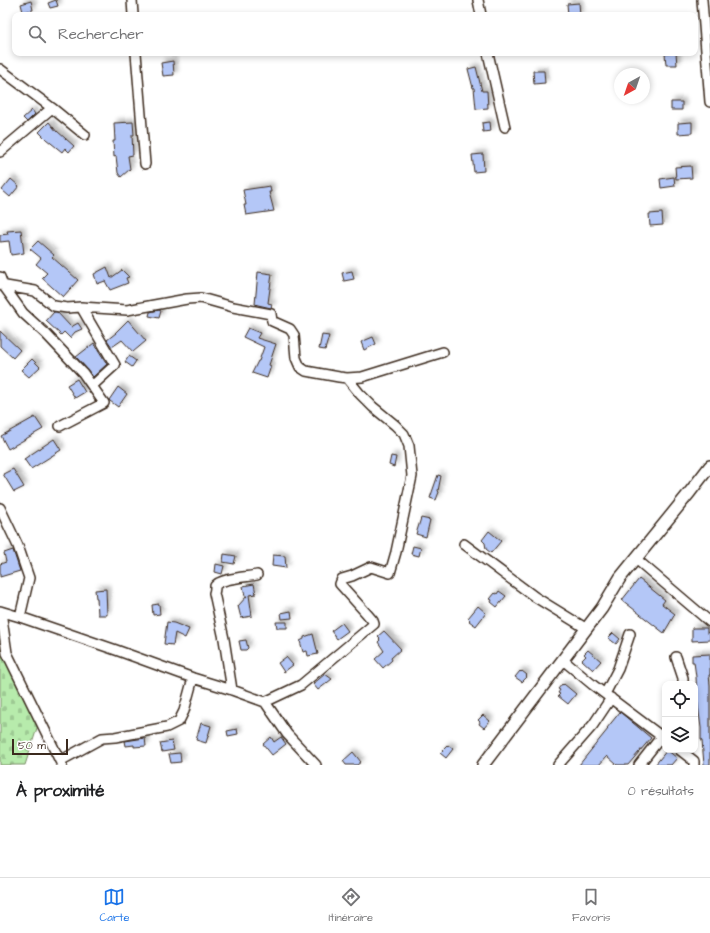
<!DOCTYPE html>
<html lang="fr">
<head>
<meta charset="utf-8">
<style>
	:root { --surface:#fff; --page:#f2f2f2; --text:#202124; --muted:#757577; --line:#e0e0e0; --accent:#1a73e8 }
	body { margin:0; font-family:"Architects Daughter",sans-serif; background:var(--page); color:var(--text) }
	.controls { position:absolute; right:12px; bottom:12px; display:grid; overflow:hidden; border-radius:8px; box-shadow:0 2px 6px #0003 }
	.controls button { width:36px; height:36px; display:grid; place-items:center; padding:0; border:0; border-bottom:1px solid var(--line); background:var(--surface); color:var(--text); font:20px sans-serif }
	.compass { position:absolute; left:614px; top:68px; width:36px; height:36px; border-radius:50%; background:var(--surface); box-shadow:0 2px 6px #0003; rotate:220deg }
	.scale { position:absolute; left:12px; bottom:10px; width:56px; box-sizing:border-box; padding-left:4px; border:2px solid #3b2a1e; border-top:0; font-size:11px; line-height:14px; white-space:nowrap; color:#3b2a1e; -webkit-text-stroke:3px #fff; paint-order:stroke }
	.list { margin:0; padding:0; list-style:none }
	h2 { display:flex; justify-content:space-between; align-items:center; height:52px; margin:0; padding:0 16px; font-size:17px }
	h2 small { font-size:13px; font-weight:400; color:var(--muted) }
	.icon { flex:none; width:22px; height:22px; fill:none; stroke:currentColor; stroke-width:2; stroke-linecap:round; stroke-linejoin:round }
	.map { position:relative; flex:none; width:710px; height:765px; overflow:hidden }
	.search { position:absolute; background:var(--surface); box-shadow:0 2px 6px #0003; left:12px; right:12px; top:12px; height:44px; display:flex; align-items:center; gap:10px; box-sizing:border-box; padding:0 14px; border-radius:8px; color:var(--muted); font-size:15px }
	.sheet { height:112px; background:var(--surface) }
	nav { display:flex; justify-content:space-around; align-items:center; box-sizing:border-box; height:56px; border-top:1px solid var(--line); background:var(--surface); font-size:11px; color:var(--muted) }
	nav a { display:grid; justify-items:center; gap:2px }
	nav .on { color:var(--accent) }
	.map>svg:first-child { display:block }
	.cemetery { fill:url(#cemetery-stones); stroke:#798a65 }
	.building { fill:#b4c7f7; stroke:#3b2a1e; filter:url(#shadow) }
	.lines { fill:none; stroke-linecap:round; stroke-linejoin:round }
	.minor-casing { stroke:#3b2a1e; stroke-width:12 }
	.tertiary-casing { stroke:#3b2a1e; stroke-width:14 }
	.minor { stroke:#fff; stroke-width:9 }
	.tertiary { stroke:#fff; stroke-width:11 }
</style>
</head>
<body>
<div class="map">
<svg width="710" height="765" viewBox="0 0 710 765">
	<defs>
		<pattern id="cemetery-stones" width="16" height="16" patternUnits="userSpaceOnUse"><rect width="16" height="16" fill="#b7ebac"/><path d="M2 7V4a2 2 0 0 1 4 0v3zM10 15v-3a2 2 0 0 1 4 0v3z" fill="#9eca94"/></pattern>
		<filter id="shadow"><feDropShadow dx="3.5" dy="-3.5" stdDeviation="2" flood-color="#0004"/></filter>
	</defs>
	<rect width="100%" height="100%" fill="#fff"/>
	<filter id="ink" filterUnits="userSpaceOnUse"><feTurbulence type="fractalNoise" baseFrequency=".025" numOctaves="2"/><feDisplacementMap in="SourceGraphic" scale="8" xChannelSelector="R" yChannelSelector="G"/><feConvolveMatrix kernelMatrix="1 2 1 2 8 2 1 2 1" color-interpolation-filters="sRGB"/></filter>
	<g filter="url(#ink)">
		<!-- cemetery -->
		<path class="cemetery" d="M0 613 6 654 39 722 25 765H0Z"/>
		<!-- building -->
		<path class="building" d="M56 0 58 6 50 8 48 3Z
			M31 1 33 10 23 12 21 4Z
			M579 3 580 15H568L567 4Z
			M676 53 677 65H666L665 54Z
			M173 61 174 75 163 76 161 63Z
			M476 67 482 91H487L488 108 476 109 474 88H473L468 69Z
			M533 71H544L545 83 534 84Z
			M671 102H682V110H671Z
			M32 110 35 114 27 122 23 118Z
			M49 122 57 132V131L74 146 69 152 65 148 62 152 46 139 39 132Z
			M133 122 134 135H132L133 155 128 156 130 169 121 177 118 173 116 156 114 157 113 141H115L114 123Z
			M490 122 491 131 483 132 482 123Z
			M692 122V133L678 134V123Z
			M483 154 484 171 474 172 472 155Z
			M691 166 692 178 676 179 675 167Z
			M674 177 675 186 661 188 660 179Z
			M11 179 19 186 10 197 2 190Z
			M270 186 271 192H269L274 211 246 215 244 205H246L243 190Z
			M662 213 663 225 650 226 649 214Z
			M21 230 24 253 11 255 9 241 0 242V235L8 234 7 231Z
			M38 241 54 255 52 257 78 280 63 297 42 278 47 273 36 264 41 258 30 249Z
			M107 267 111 278 122 270 129 277 126 278 128 283 110 290 105 281 97 284 94 274Z
			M352 271 354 279 344 281 342 273Z
			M258 272 272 274 268 303 272 304 271 308 258 305 255 304Z
			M159 310 161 311 159 318 149 316 150 312Z
			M54 312H57L71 327 78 323 82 329 75 332 70 338 64 332 61 335 46 321Z
			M128 320 146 341 133 352 122 340 112 347 107 340 116 333H115Z
			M248 328 260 333 257 338 276 344 269 365 271 366 267 378 252 373 258 361H259L264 347 243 337Z
			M0 331 20 350 13 358 0 346Z
			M322 335 329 336 325 350 319 349Z
			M373 337 376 344 364 350 361 342Z
			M94 343 107 364 93 377 87 369 76 357Z
			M129 356 136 361 132 367 125 362Z
			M32 359 40 367 29 377 21 370Z
			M77 379 85 392 75 398 67 385Z
			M118 387 127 394 118 407 110 401 109 400Z
			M35 417 43 429 8 449 1 436Z
			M54 439 61 450 31 469 24 459Z
			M391 456 396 457 394 467 389 465Z
			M13 469 24 487 14 492 3 474Z
			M438 475 441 476 438 491 439 492 436 500 430 498Z
			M421 518 430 520 426 537 416 534Z
			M489 531 501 541 491 553 486 549 485 543 482 540Z
			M413 546 421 548 419 556 411 554Z
			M13 550 20 571 0 577V564L6 562 4 553Z
			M224 554 236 556 234 564 223 562Z
			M273 555 285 556 286 568 272 566Z
			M216 564 224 566 222 574 215 572Z
			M639 579 665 600 662 604 675 614 664 633 622 600Z
			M254 584 256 594 249 595 252 616 241 618 238 606 247 596H245L243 586Z
			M106 589 107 615H98L97 598H96L95 590Z
			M499 591 506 596 497 607 491 602 492 600 490 599 495 593 497 594Z
			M159 604 160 614 153 615 152 605Z
			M478 606 486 613 476 626 469 621 470 620 468 618Z
			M291 611 292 618 282 619 281 613Z
			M167 622 174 623 189 629 185 638 175 633 173 645 164 644Z
			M276 622H287V628H277Z
			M342 623 348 631 337 639 331 631Z
			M692 628H707V633L710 632V640L692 641Z
			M384 631 401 649 391 658 392 660 383 668 375 659 384 651 378 642 380 640 379 639 380 638 378 636Z
			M613 633 620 639 616 644 608 638Z
			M313 634 318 654 308 656 307 651 303 652 300 641 304 639V637Z
			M246 640 248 648 246 650H241L239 641Z
			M588 650 601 661 593 670 582 660 586 656 584 654Z
			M710 654V675H709L710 685V765H704L702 740H701V728L697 697 696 677 694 662H692V655Z
			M286 657 293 665 284 672 278 663Z
			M520 671 521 672 522 671 527 675 526 676 527 677 522 682 515 677Z
			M325 674 332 679 318 690 313 684Z
			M562 684 563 685 564 684 576 694 568 704 558 696 560 694 558 693 560 690 558 689Z
			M620 712 651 738 628 765H617L607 756 599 765H579L608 729 607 728Z
			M483 715 490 721 484 728 479 724 480 722 478 720Z
			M201 723 211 726 206 743 196 740Z
			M237 729 238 734 228 736 227 731Z
			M271 737 274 742 281 737 286 744 272 755 263 744Z
			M145 738 146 746 134 747V745L126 746 125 741Z
			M172 741 174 750 162 752 160 743Z
			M448 745 453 749 446 758 440 753Z
			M667 750 677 758 671 765H655Z
			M353 752 361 762 357 765H346L343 761Z
			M180 753 181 762 171 763 169 754Z"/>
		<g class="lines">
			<!-- minor casing -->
			<g class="minor-casing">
				<path id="minor" d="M132 0 133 15
					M478 0 481 15
					M702 0 710 102
					M136 53 145 164
					M488 53 505 127
					M0 69 52 108 85 135
					M0 152 52 108
					M0 277 3 285 23 313 46 334 83 373 92 386
					M0 285 35 291 54 306 67 308 81 307 127 310 187 299 201 298 233 307 271 314 272 321 290 329 294 335 296 358 300 367 306 371 339 377 347 378 362 377 443 352
					M60 426 104 403 92 386 115 365 81 307
					M0 508 18 546 29 578 20 617
					M464 544 535 597 587 629
					M636 559 710 622
					M0 611 20 617 116 650 193 678 232 690 265 702 287 734 316 765
					M1 612 7 653 62 765
					M676 657 683 678V684
					M563 660 593 685 665 739
					M232 690 224 639 214 593C215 591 215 588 215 586 220 578 248 577 257 575
					M605 694 618 669 630 634
					M265 702 301 685 374 624 373 621 367 614 340 584 342 579 352 576 371 567 390 573 396 552 412 476 409 446 404 434 395 425 373 407 360 394 347 378
					M680 750 694 761V765
					M60 761 102 738 115 737 167 727 179 721 184 711 193 678
					M558 765 593 725 611 698
					M639 765 665 732"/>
			</g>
			<!-- tertiary casing -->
			<g class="tertiary-casing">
				<path id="tertiary" d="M483 765 580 637 602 608 620 578 690 492 710 466"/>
			</g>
			<!-- minor -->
			<use href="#minor" class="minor"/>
			<!-- tertiary -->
			<use href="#tertiary" class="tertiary"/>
		</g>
	</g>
</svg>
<div class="controls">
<button><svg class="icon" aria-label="locate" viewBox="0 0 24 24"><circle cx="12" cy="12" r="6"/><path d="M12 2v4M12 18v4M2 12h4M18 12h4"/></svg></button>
<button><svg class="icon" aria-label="layers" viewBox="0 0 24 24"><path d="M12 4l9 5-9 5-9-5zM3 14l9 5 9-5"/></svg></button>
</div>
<svg class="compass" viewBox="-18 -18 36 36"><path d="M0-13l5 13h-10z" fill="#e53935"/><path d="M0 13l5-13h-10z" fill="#757577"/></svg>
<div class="scale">50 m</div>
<div class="search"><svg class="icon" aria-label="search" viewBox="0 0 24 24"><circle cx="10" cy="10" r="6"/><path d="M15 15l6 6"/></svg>Rechercher</div>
</div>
<section class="sheet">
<h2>À proximité<small>0 résultats</small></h2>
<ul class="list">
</ul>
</section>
<nav>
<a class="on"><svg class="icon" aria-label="map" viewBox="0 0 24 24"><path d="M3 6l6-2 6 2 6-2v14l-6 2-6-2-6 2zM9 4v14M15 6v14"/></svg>Carte</a>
<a><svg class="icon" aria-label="directions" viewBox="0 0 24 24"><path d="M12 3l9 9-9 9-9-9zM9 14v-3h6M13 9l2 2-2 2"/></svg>Itinéraire</a>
<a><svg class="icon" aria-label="saved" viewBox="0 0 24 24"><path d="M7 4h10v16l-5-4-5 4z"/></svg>Favoris</a>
</nav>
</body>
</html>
